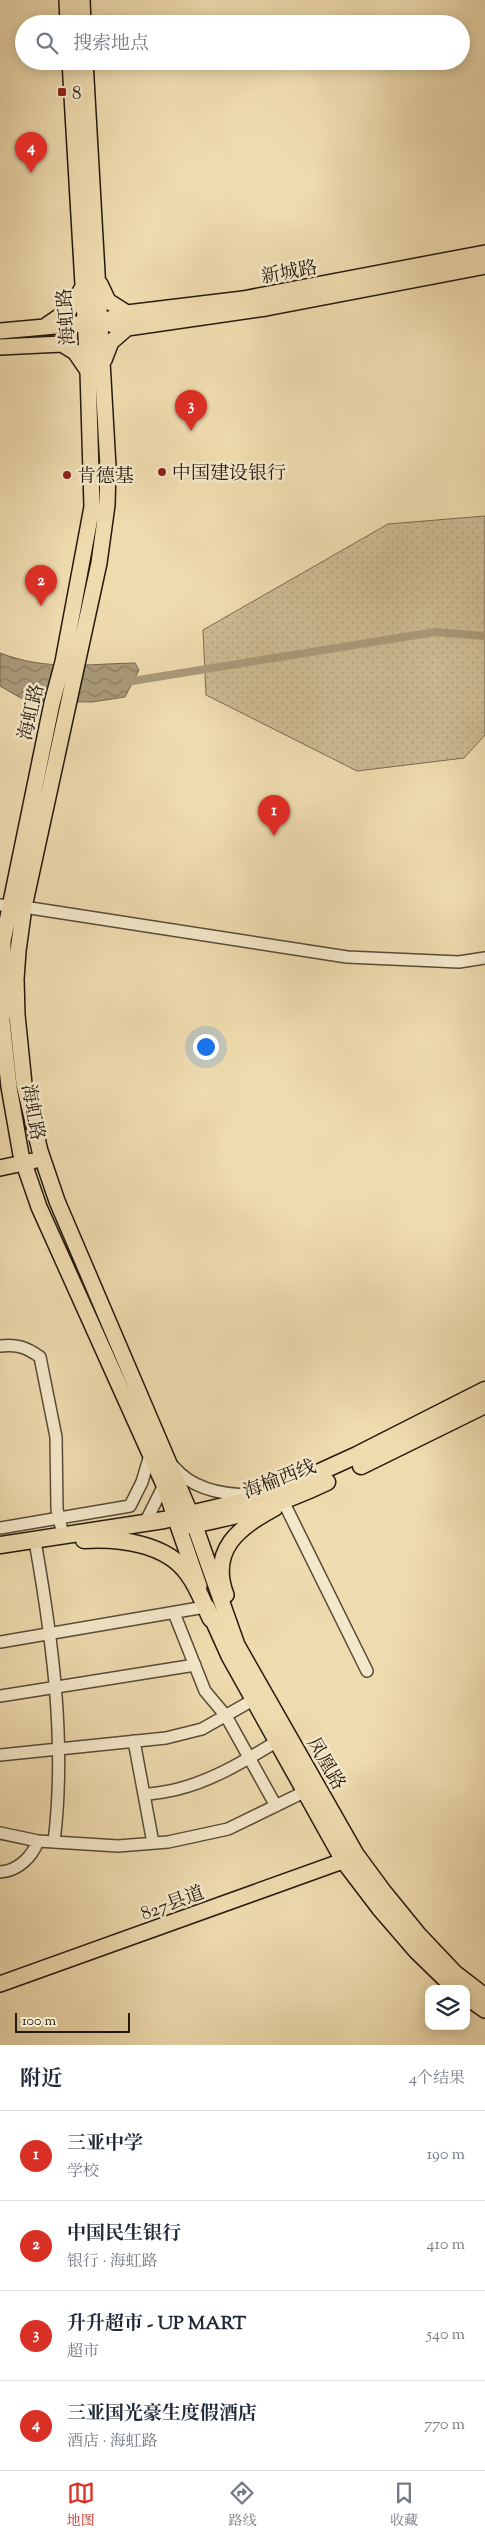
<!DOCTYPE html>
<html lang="zh">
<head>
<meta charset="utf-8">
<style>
	:root { --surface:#fff; --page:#f6f6f7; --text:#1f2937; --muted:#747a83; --line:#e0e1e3; --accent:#d93025 }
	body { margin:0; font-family:"Sorts Mill Goudy","Noto Serif SC",serif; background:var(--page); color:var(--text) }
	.controls { position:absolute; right:15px; bottom:15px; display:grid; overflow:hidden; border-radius:10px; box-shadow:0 2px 12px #0003 }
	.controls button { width:45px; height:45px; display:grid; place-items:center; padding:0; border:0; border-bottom:1px solid var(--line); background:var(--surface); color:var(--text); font:25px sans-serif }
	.scale { position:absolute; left:15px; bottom:12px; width:115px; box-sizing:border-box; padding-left:5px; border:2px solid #26190f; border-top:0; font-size:14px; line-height:18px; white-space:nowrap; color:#26190f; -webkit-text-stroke:4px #f4e8ca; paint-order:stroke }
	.you { position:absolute; left:205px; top:1046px; width:18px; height:18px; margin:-12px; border:4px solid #fff; border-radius:50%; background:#1a73e8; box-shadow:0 0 0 8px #1a73e833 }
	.badge { display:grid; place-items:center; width:32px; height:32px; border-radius:50%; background:var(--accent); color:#fff; font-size:16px; font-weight:700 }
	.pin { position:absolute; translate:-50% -41px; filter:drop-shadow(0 1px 2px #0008) }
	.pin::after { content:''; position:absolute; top:26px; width:18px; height:15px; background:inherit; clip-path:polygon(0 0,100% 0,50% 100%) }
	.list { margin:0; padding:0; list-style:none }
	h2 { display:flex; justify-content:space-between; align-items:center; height:65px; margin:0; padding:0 20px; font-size:21px }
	h2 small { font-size:16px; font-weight:400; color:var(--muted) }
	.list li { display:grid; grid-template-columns:32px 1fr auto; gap:15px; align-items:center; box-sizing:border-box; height:90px; padding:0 20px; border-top:1px solid var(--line) }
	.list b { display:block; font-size:19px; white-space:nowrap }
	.list p { margin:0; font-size:16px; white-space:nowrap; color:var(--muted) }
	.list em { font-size:16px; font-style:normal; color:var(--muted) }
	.icon { flex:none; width:28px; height:28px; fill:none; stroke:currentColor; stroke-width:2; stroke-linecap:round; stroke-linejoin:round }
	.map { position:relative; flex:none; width:485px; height:2045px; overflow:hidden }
	.search { position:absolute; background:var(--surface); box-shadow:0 2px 12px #0003; left:15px; right:15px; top:15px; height:55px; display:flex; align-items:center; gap:12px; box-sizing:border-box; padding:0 18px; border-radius:28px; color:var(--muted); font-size:19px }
	.sheet { height:425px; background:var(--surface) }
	nav { display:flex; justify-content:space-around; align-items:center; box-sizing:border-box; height:70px; border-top:1px solid var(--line); background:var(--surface); font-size:14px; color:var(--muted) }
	nav a { display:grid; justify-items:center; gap:2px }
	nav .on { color:var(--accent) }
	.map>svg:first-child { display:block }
	.park { fill:url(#park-dots); stroke:#796a51 }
	.water { fill:url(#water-waves); stroke:#75664e }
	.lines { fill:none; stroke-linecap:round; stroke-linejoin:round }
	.canal { stroke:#aa9978; stroke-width:8 }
	.minor-casing { stroke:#584a37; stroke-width:14 }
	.major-casing { stroke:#26190f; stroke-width:18 }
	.highway-casing { stroke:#26190f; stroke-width:19 }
	.minor { stroke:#f4e8ca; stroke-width:11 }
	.major { stroke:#eedbae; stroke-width:15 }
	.highway { stroke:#eedbae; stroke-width:16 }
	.poi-dot { fill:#8f2418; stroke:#f4e8ca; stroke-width:2 }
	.labels { text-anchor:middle; stroke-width:5; stroke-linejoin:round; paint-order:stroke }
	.poi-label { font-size:19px; fill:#26190f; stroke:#f4e8ca; text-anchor:start }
	.street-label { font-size:19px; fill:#26190f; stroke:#f4e8ca }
</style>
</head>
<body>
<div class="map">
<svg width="485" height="2045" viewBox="0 0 485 2045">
	<defs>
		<pattern id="park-dots" width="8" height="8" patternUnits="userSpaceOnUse" patternTransform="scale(1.25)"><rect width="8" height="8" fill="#ccba93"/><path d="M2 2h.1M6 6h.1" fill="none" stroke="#af9f7e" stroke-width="1.8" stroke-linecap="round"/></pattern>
		<pattern id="water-waves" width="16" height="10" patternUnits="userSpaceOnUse" patternTransform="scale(1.25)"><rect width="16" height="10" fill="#aa9978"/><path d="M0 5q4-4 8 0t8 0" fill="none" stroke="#8a7c61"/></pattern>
	</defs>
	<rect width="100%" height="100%" fill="#eedbae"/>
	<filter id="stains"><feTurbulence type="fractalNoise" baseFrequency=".004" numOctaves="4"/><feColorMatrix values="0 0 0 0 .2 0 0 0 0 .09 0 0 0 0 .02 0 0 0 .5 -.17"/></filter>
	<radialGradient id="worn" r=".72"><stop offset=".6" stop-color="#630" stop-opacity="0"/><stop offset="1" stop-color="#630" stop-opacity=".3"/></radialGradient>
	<!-- park -->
	<path class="park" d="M485 516V735L464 758 357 771 206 695 203 630 388 524Z"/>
	<!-- water -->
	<path class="water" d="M0 653C47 671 86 664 135 663L139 670 125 697 92 702 26 701 0 686Z"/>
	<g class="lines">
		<!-- canal -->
		<path class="canal" d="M126 682 435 632 485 636"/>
		<!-- minor casing -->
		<g class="minor-casing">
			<path id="minor" d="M0 905 24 907 347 957 459 962 485 958
				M0 1346C17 1344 26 1347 40 1357L56 1437 57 1509 63 1535
				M174 1467C193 1490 223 1495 252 1495
				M284 1503 367 1671
				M145 1523 164 1485
				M0 1528 130 1506 142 1482 150 1455
				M36 1547C53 1644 66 1744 54 1842
				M174 1613 205 1691 226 1716 276 1806
				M0 1642 205 1607
				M0 1696 195 1665
				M134 1741 153 1843
				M0 1755 166 1738 202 1729 253 1700
				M144 1795C155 1793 167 1792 178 1789 214 1780 246 1760 276 1742
				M0 1833 38 1841 118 1846 168 1842 228 1829 304 1792
				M0 1872C18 1871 32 1857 38 1841"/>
		</g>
		<!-- major casing -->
		<g class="major-casing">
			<path id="major" d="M67 0 68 24
				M82 0 83 24
				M70 61 88 371 92 507 63 662 52 703 3 941 2 1020 9 1087 21 1155 39 1207 164 1485 199 1586
				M85 61 108 467 107 505 99 563 24 907 18 951 16 979 17 1015 24 1084 40 1151 57 1201 191 1515 237 1645 356 1854 384 1892 419 1935 455 1973 485 1996
				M100 284 108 301 127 313
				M101 322 127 328 266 308 485 266
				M47 325 69 310 83 287
				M0 331 100 322 127 313 243 299 485 253
				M0 347 62 344 75 352 88 371
				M104 360 111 342 127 328
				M0 1168 33 1161
				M226 1595C209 1550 239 1527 275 1508
				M207 1607 229 1656 344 1862 379 1908 417 1952 455 1989
				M0 1984 351 1858
				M466 1997 485 2010"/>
		</g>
		<!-- highway casing -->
		<g class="highway-casing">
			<path id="highway" d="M361 1466 485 1405
				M182 1526C232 1519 281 1504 327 1482
				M84 1540C119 1538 166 1543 188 1574 198 1587 204 1605 211 1619
				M0 1545 164 1520 267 1496 357 1455 485 1390"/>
		</g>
		<!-- minor -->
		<use href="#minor" class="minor"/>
		<!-- major -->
		<use href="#major" class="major"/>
		<!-- highway -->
		<use href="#highway" class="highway"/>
	</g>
	<!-- markers -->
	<g class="poi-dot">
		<rect x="57" y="87" width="10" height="10" rx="2.5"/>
		<circle cx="162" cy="472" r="5"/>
		<circle cx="67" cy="475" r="5"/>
	</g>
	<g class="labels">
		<!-- poi labels -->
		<g class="poi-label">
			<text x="72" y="99">8</text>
			<text x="172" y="479">中国建设银行</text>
			<text x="77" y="482">肯德基</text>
		</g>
		<!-- street labels -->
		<g class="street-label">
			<text transform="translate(289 271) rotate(-10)" y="7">新城路</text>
			<text transform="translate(65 317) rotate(-94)" y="7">海虹路</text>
			<text transform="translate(30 712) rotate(-77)" y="7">海虹路</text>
			<text transform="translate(34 1112) rotate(80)" y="7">海虹路</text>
			<text transform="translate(279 1478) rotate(-21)" y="7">海榆西线</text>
			<text transform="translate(327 1763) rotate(60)" y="7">凤凰路</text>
			<text transform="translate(172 1902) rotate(-20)" y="7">827县道</text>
		</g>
	</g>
	<rect width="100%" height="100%" filter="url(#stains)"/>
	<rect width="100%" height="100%" fill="url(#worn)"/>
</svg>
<div class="controls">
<button><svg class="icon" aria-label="layers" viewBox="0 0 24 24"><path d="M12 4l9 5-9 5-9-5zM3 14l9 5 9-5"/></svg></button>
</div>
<div class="scale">100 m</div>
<div class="you"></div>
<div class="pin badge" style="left:274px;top:836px">1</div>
<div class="pin badge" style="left:41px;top:606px">2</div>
<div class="pin badge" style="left:191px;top:431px">3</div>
<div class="pin badge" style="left:31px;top:173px">4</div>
<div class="search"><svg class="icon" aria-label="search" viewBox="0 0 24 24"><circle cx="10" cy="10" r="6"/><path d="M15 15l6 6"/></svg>搜索地点</div>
</div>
<section class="sheet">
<h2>附近<small>4个结果</small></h2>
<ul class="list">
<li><span class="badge">1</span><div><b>三亚中学</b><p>学校</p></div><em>190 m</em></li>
<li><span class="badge">2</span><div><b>中国民生银行</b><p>银行 · 海虹路</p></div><em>410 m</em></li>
<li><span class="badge">3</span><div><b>升升超市 - UP MART</b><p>超市</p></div><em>540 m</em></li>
<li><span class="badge">4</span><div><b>三亚国光豪生度假酒店</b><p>酒店 · 海虹路</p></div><em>770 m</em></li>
</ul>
</section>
<nav>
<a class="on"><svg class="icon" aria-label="map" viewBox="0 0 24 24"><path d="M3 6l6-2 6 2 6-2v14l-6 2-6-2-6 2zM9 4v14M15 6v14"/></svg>地图</a>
<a><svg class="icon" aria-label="directions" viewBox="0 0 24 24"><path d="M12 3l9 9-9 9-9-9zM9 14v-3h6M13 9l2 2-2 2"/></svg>路线</a>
<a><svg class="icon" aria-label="saved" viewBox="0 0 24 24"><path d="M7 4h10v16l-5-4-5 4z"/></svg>收藏</a>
</nav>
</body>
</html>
